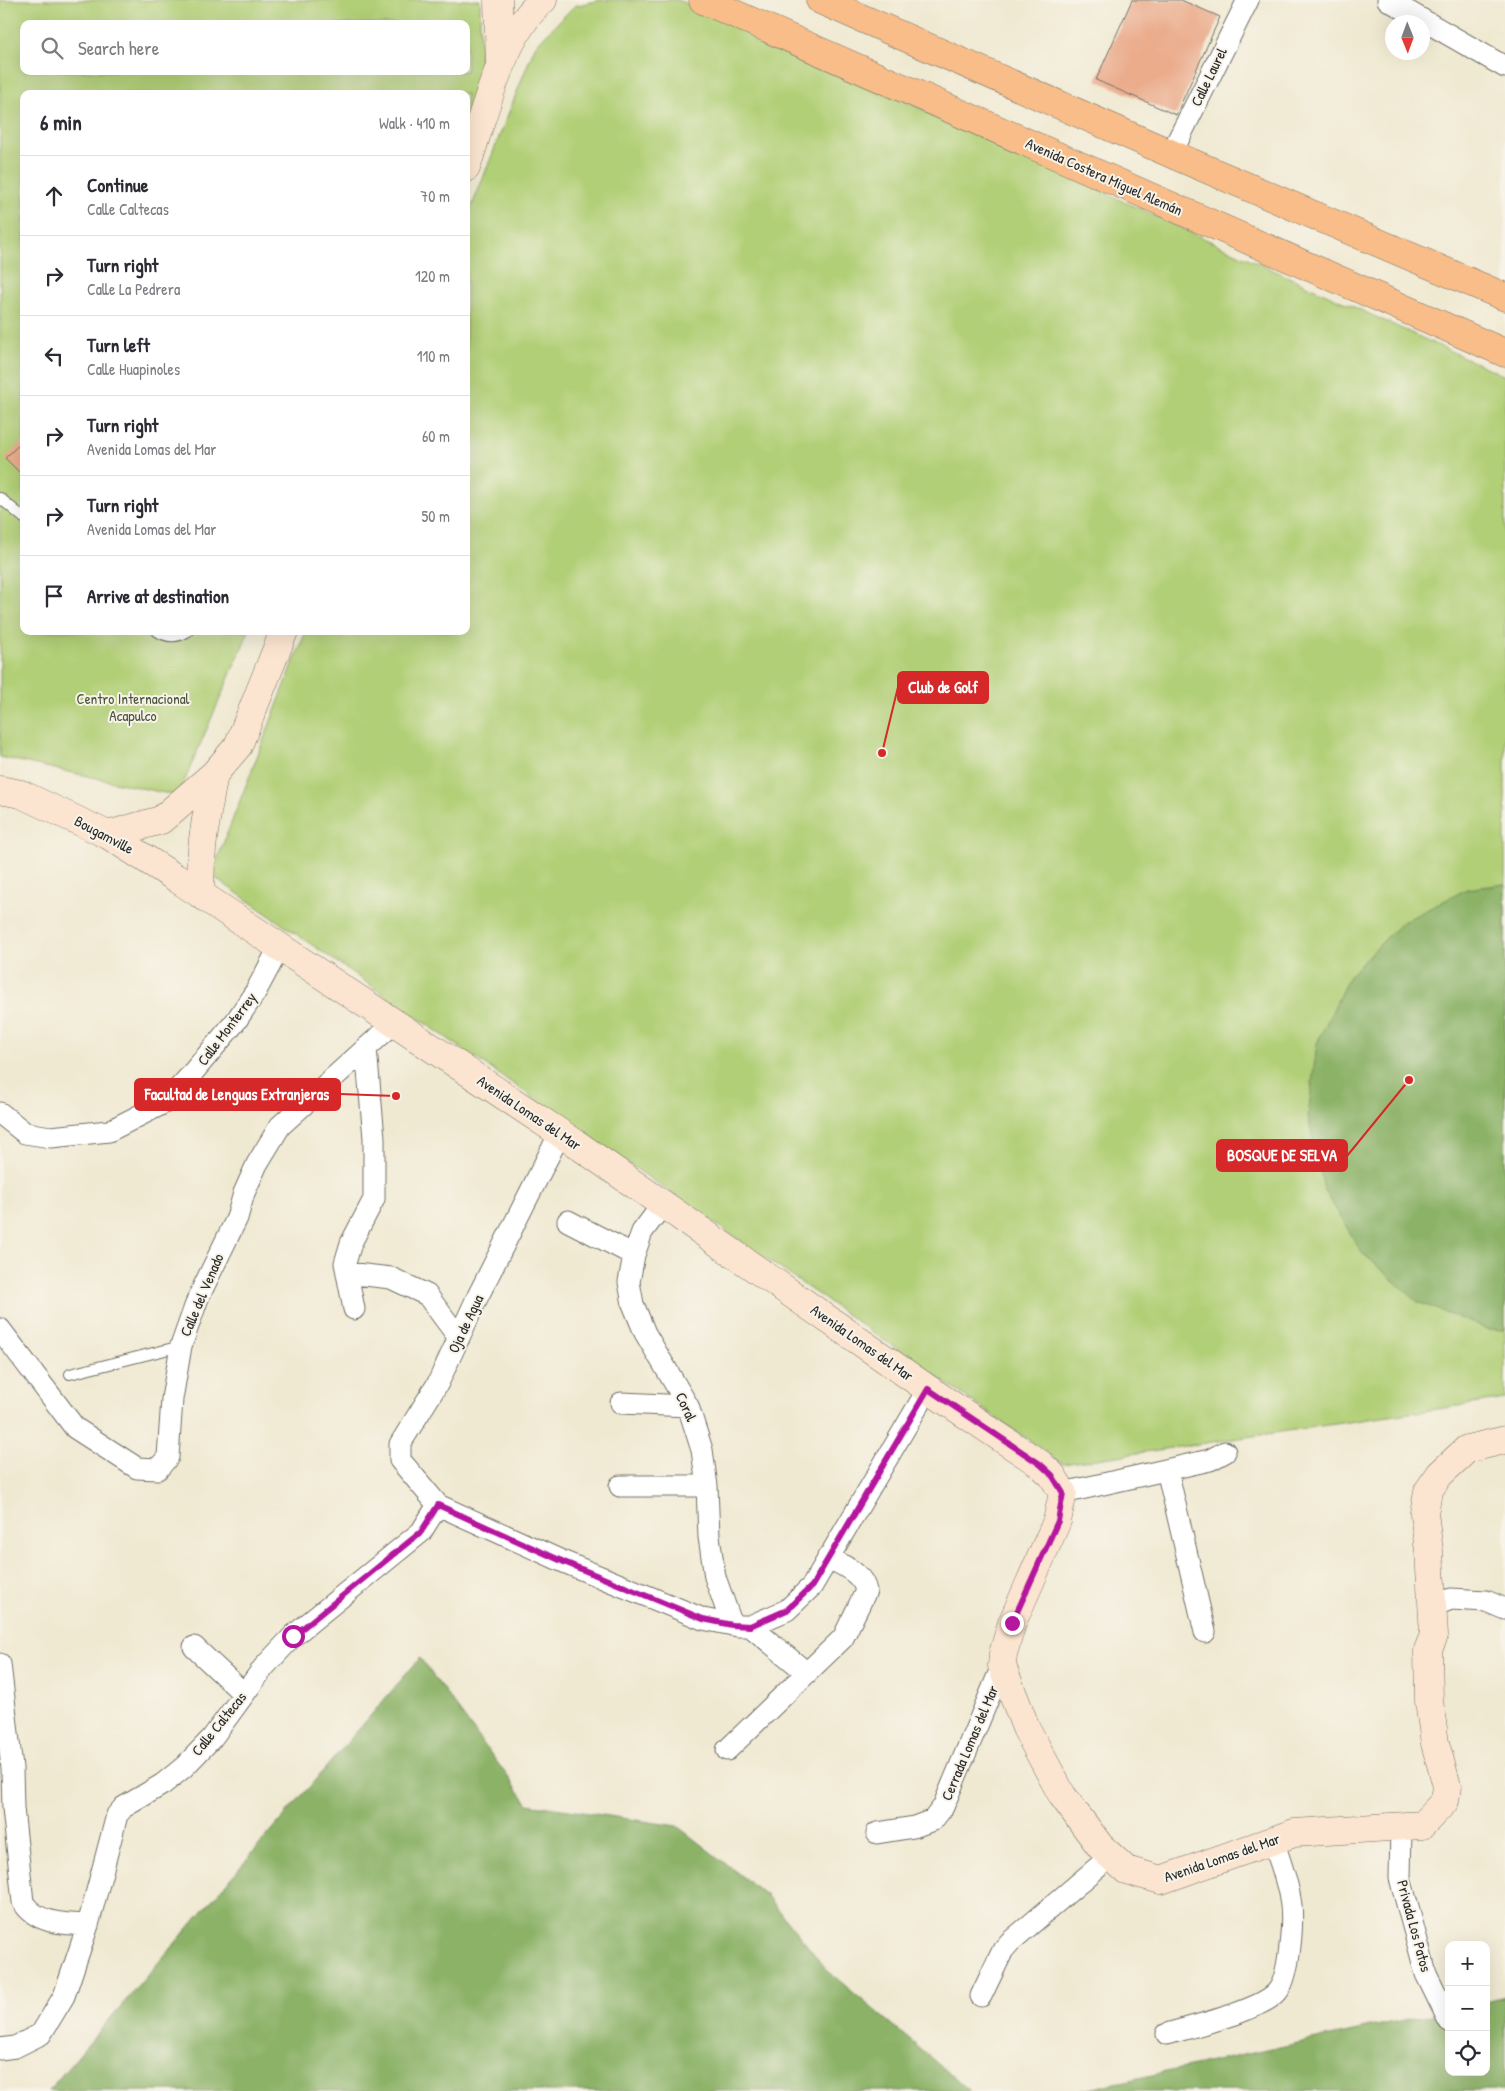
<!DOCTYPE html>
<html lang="en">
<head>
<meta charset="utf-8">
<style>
	:root { --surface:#fff; --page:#f7f7f7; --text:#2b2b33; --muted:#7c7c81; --line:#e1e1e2 }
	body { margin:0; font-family:"Patrick Hand",sans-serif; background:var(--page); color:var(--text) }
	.controls { position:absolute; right:15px; bottom:15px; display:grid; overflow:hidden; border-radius:10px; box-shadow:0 5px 20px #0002 }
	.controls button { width:45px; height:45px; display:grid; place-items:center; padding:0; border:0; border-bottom:1px solid var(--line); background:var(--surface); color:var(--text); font:25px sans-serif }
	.compass { position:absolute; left:1385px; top:15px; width:45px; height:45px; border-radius:50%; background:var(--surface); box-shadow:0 5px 20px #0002; rotate:179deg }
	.stop { position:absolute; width:15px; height:15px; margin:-11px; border:4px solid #b5179e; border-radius:50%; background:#fff }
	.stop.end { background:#b5179e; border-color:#fff; box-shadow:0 1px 5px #0008 }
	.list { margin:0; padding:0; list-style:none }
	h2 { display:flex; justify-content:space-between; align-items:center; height:65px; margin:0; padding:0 20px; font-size:21px }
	h2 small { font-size:16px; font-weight:400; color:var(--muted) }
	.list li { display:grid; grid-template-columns:32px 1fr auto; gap:15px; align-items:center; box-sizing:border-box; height:80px; padding:0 20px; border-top:1px solid var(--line) }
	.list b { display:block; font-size:19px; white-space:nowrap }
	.list p { margin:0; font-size:16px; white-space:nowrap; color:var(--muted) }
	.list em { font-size:16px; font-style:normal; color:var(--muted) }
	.icon { flex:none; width:28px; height:28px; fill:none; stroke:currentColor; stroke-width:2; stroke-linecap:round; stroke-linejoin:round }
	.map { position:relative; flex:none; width:1505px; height:2091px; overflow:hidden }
	.search { position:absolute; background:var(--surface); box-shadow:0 5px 20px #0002; left:20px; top:20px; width:450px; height:55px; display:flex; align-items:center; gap:12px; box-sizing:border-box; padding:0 18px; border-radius:10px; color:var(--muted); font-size:19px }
	.panel { position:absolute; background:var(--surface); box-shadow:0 5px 20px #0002; left:20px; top:90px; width:450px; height:545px; border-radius:10px }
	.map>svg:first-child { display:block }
	.green { fill:#b1cf76; stroke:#6e7d50; fill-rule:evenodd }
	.forest { fill:#8cb267; stroke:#5c6e49 }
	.building { fill:#ebac8c }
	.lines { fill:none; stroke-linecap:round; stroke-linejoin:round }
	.lane-casing { stroke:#706e65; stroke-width:12 }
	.street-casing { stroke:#706e65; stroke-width:23 }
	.secondary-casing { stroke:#706e65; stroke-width:29 }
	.primary-casing { stroke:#706e65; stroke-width:29 }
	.lane { stroke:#fff; stroke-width:10 }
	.street { stroke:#fff; stroke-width:21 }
	.secondary { stroke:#fce5d0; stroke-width:28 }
	.primary { stroke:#f8bd89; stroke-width:28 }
	.route { stroke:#b5179e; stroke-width:6 }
	.labels { text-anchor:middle; stroke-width:4; stroke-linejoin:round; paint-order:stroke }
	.street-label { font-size:15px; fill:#2b2b2b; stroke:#f7f3e8 }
	.park-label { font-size:15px; fill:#4c543e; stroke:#f7f3e8 }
	.leader { fill:none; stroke:#d62828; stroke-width:2 }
	.callout-dot { fill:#d62828; stroke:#f7f3e8; stroke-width:2 }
	.callout { fill:#d62828; stroke:#d62828; stroke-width:2 }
	.callout-label { font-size:16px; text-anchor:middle; font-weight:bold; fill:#fff }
</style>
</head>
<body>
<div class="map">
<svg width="1505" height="2091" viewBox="0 0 1505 2091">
	<rect width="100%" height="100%" fill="#f7f3e8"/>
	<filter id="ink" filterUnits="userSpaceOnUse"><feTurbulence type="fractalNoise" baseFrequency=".02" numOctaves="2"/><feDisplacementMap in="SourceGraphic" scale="10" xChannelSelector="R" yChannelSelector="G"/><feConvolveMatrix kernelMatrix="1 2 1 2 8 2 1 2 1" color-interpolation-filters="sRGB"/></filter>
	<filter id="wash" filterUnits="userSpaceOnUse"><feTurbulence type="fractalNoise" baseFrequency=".0096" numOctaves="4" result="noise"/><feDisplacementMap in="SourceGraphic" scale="20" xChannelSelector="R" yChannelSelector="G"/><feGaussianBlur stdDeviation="1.12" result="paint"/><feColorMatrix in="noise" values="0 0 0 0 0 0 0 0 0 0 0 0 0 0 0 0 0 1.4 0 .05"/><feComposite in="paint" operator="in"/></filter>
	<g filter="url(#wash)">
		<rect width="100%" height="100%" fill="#f0e9d2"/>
		<!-- green -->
		<path class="green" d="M0 0H480V89L466 121V94H24V631H249L178 796 0 757ZM24 24H466V71H24Z
			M601 0H677L705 10 1505 376V1399L1063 1464 211 875 306 631H466V221L535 46 574 6Z"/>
		<!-- forest -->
		<path class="forest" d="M1505 884V1330L1487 1329 1418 1302 1362 1253 1324 1189 1308 1117 1317 1043 1349 976 1401 923 1467 889Z
			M420 1658 528 1804 677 1826 766 1895 828 1971 970 2091H48Z
			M1505 1997V2091H1079L1449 2010V2072H1486V2002Z"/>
		<g id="blocks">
			<!-- building -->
			<path class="building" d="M1132 0H1181L1220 17 1176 115 1096 80Z
				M24 440V477L5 458Z"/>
		</g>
	</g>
	<g filter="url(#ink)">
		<use href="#blocks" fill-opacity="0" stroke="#706e65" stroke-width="1"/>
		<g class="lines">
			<!-- lane casing -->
			<g class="lane-casing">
				<path id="lane" d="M0 498 24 518
					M157 631C167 638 178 638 188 631
					M70 1374 181 1346"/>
			</g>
			<!-- street casing -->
			<g class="street-casing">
				<path id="street" d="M1388 0 1505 67
					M1171 154 1248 0
					M0 1113 25 1133 51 1137 109 1131 166 1102 189 1077 236 1021 256 991 279 948
					M560 1133 478 1296 438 1383 400 1444V1460L438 1505 564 1562 703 1619 738 1626H750L787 1610 812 1586 928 1389
					M663 1204 642 1232 634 1255 629 1282 633 1304 645 1333 688 1406 702 1450 707 1486 709 1537 715 1577 732 1625
					M568 1221 634 1255
					M347 1273 391 1278 427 1295 459 1338
					M354 1309 345 1263 351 1243 374 1199V1138L366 1048
					M0 1329 75 1428 137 1468 158 1469 168 1457 172 1399 181 1346 198 1298 237 1218 244 1193 257 1164 280 1126 394 1023
					M621 1403 688 1406
					M1167 1470 1205 1632
					M620 1486H707
					M1063 1493 1210 1460 1225 1452
					M1433 1606 1451 1599 1486 1601 1505 1609
					M750 1626 807 1673
					M194 1647 244 1694
					M0 1664 12 1768 13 1808 23 1902C36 1924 65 1924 88 1925
					M727 1750 843 1638 866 1591C863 1573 843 1566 828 1557
					M1401 1827 1400 1878 1426 1974 1449 2021
					M877 1833 914 1827 933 1820 943 1807 1002 1666
					M981 1996 1003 1950 1010 1942 1111 1856
					M1167 2034C1193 2026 1260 2011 1277 1992 1290 1977 1294 1918 1290 1899 1287 1879 1279 1859 1273 1840
					M0 2049 15 2047 41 2034 64 1996 88 1925 117 1815 124 1807 163 1784 184 1767 212 1738 264 1667 293 1636 421 1532 438 1505"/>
			</g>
			<!-- secondary casing -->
			<g class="secondary-casing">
				<path id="secondary" d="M498 0 500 63
					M466 168C482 120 503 32 543 0
					M0 790 21 794 108 835 176 878 575 1143 928 1389 1040 1464 1052 1475 1063 1493 1057 1521 1012 1623 1003 1654 1002 1666 1026 1728 1062 1795 1100 1846 1126 1870 1161 1880 1294 1833 1422 1825 1445 1801 1447 1786 1435 1743 1429 1701 1428 1650 1434 1635 1429 1551 1424 1513 1428 1491 1440 1474 1467 1449 1505 1440
					M108 835 161 820 214 774 238 746 284 631
					M201 895C198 854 207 814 214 774"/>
			</g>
			<!-- primary casing -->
			<g class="primary-casing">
				<path id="primary" d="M703 0 1505 353
					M820 0 1190 162 1505 297"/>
			</g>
			<!-- lane -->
			<use href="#lane" class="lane"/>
			<!-- street -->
			<use href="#street" class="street"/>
			<!-- secondary -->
			<use href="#secondary" class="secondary"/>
			<!-- primary -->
			<use href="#primary" class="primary"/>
		</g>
	</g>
	<g class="lines" filter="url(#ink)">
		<!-- route -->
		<path class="route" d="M293 1636 421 1532 438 1505 564 1562 703 1619 732 1625 750 1626 787 1610 812 1586 928 1389 1040 1464 1052 1475 1063 1493 1058 1521 1012 1623"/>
	</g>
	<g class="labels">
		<!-- street labels -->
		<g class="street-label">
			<text transform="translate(1209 77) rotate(-64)" y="5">Calle Laurel</text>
			<text transform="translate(1104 177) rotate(24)" y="5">Avenida Costera Miguel Alemán</text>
			<text transform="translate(104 835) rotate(28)" y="5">Bougamville</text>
			<text transform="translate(227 1029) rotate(-53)" y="5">Calle Monterrey</text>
			<text transform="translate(529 1113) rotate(34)" y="5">Avenida Lomas del Mar</text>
			<text transform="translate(202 1295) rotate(-67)" y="5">Calle del Venado</text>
			<text transform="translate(466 1324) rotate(-65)" y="5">Oja de Agua</text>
			<text transform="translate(862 1343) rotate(35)" y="5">Avenida Lomas del Mar</text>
			<text transform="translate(686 1407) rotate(65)" y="5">Coral</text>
			<text transform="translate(219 1724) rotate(-51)" y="5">Calle Caltecas</text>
			<text transform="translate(970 1743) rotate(-67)" y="5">Cerrada Lomas del Mar</text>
			<text transform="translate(1222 1858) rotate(-19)" y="5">Avenida Lomas del Mar</text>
			<text transform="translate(1414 1926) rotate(75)" y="5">Privada Los Patos</text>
		</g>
		<!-- park labels -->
		<g class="park-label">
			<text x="133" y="704">Centro Internacional<tspan x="133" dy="17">Acapulco</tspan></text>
		</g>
	</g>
	<!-- callouts -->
	<path class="leader" d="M882 753L898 687M396 1096L340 1094M1409 1080L1347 1156"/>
	<g class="callout-dot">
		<circle cx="882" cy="753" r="5"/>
		<circle cx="396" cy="1096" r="5"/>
		<circle cx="1409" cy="1080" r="5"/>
	</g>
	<g class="callout">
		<rect x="898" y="672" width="90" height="31" rx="5"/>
		<rect x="135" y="1079" width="205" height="31" rx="5"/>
		<rect x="1217" y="1140" width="130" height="31" rx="5"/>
	</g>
	<g class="callout-label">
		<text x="943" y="693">Club de Golf</text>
		<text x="237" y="1100">Facultad de Lenguas Extranjeras</text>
		<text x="1282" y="1161">BOSQUE DE SELVA</text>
	</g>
</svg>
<div class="controls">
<button>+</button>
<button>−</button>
<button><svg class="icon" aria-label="locate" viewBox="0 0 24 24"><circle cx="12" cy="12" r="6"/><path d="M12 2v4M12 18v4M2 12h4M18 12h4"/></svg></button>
</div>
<svg class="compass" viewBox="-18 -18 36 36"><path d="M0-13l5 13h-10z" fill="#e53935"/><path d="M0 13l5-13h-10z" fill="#7c7c81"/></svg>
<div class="stop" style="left:293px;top:1636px"></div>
<div class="stop end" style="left:1012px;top:1623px"></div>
<div class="search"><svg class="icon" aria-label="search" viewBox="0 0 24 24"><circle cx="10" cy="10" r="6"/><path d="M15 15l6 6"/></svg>Search here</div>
<section class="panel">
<h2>6 min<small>Walk · 410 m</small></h2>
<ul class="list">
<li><svg class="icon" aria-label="ahead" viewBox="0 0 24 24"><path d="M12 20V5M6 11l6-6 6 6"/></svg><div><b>Continue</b><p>Calle Caltecas</p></div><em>70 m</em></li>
<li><svg class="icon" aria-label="right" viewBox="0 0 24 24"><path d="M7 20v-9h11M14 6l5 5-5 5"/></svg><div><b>Turn right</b><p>Calle La Pedrera</p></div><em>120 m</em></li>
<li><svg class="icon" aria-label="left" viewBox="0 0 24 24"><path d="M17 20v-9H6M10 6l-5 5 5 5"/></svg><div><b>Turn left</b><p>Calle Huapinoles</p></div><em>110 m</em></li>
<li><svg class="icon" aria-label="right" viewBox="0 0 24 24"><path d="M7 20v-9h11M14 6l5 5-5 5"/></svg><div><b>Turn right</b><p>Avenida Lomas del Mar</p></div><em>60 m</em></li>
<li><svg class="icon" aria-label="right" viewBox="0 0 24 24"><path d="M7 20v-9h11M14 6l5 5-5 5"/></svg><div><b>Turn right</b><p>Avenida Lomas del Mar</p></div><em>50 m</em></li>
<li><svg class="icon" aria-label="arrive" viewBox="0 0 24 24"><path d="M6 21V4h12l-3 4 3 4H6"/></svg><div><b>Arrive at destination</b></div></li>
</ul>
</section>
</div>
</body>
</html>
